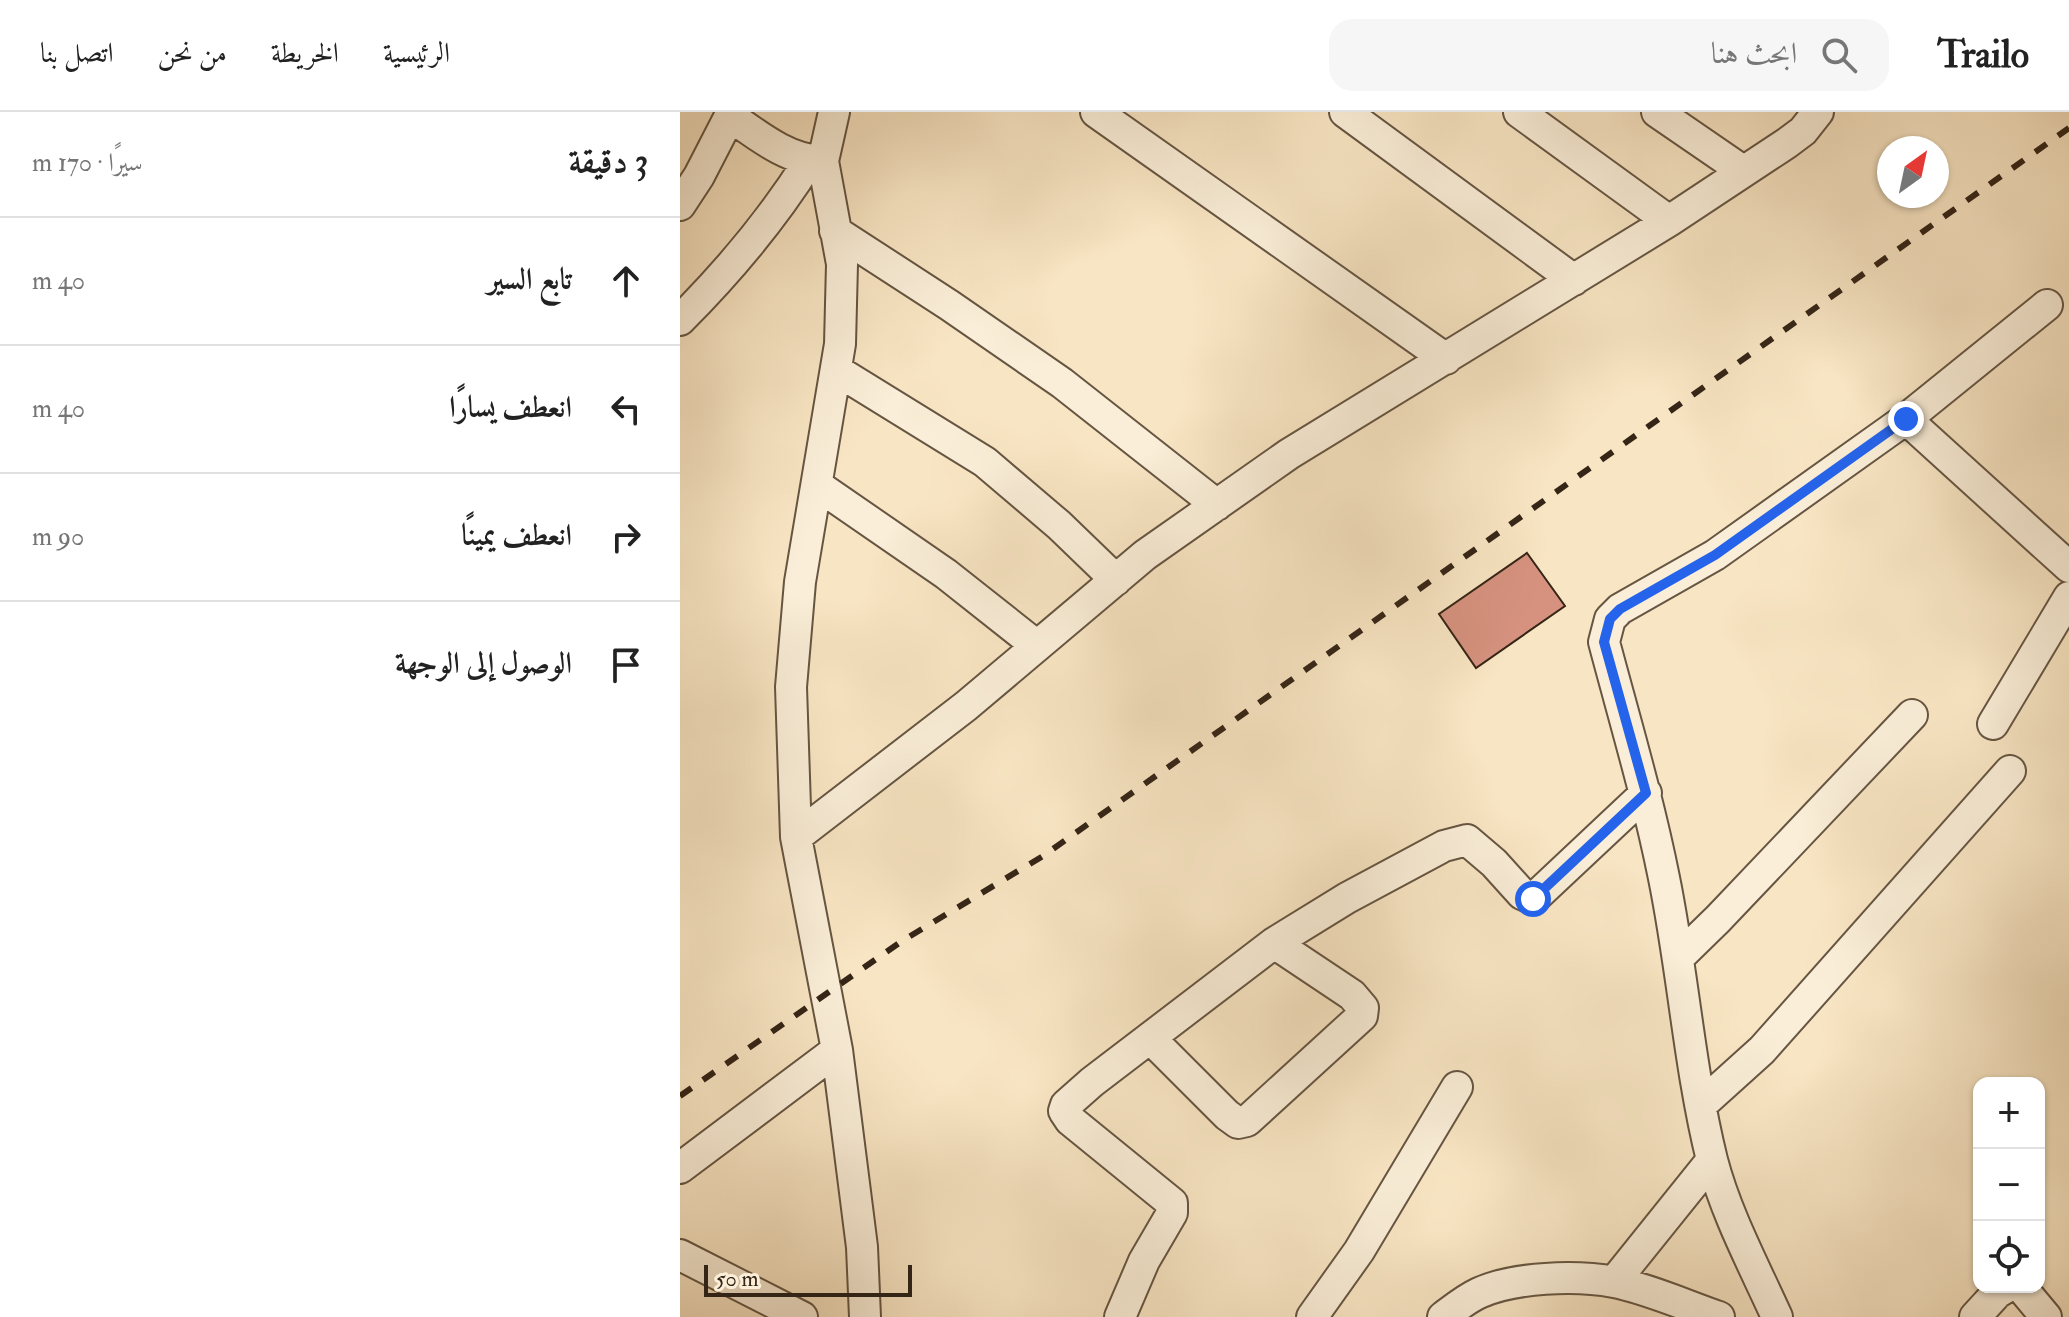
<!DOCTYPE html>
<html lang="ar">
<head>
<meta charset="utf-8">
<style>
	:root { --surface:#fff; --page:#f6f6f6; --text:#222; --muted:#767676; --line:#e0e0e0 }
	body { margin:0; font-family:"IM FELL Double Pica",Amiri,serif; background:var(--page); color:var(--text); direction:rtl }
	.controls { position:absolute; right:24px; bottom:24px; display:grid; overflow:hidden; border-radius:16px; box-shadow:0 2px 6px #0004 }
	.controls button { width:72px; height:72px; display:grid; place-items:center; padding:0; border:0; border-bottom:2px solid var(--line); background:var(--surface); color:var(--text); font:40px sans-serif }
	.compass { position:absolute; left:1197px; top:24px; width:72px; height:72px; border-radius:50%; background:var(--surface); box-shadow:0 2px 6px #0004; rotate:33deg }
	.scale { position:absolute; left:24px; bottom:20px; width:208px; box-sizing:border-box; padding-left:8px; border:4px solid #352517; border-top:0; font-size:22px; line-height:28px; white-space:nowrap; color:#352517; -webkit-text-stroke:6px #faeed8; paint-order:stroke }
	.stop { position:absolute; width:24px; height:24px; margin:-18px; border:6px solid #2563eb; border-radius:50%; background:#fff }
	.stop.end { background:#2563eb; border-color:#fff; box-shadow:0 2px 8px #0008 }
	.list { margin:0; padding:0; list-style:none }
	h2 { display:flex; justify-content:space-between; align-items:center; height:104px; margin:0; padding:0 32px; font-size:34px }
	h2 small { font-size:26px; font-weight:400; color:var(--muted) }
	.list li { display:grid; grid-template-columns:52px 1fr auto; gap:24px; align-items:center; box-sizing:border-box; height:128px; padding:0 32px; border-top:2px solid var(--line) }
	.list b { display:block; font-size:30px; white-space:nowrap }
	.list em { font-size:26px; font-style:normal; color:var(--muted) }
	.icon { flex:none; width:44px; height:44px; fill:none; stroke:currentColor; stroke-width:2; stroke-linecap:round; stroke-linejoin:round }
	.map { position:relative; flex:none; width:1389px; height:1205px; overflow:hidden; direction:ltr }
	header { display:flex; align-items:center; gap:48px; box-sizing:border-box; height:112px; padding:0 40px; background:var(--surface); border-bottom:2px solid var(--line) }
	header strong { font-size:38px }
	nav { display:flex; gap:44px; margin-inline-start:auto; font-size:28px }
	.search { width:560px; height:72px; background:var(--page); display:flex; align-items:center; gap:20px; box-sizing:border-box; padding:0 28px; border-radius:24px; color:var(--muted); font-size:30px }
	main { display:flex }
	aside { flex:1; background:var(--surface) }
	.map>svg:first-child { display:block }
	.building { fill:#d6927f; stroke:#352517; stroke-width:2 }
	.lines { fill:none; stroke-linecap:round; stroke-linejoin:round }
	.minor-casing { stroke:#665542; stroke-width:34 }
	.minor { stroke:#faeed8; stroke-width:30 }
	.rail { stroke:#352517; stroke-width:6; stroke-dasharray:14 14; stroke-linecap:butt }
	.route { stroke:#2563eb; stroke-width:10 }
</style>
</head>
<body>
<header>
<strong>Trailo</strong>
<div class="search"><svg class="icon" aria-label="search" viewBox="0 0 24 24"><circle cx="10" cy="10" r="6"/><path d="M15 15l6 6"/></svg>ابحث هنا</div>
<nav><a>الرئيسية</a><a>الخريطة</a><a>من نحن</a><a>اتصل بنا</a></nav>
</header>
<main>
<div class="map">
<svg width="1389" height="1205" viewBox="0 0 1389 1205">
	<rect width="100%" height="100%" fill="#f8e5c3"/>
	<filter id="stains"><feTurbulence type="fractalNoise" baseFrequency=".0025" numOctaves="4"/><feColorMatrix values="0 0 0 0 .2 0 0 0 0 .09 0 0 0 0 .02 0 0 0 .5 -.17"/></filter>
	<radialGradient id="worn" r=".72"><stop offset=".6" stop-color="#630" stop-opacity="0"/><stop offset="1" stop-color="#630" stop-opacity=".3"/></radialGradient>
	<!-- building -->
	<path class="building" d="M847 441 885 494 796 556 759 502Z"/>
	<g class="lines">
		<!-- minor casing -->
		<g class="minor-casing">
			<path id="minor" d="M154 0 143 49 162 152 160 232 120 470 111 575 116 725 157 938 182 1135 185 1205
				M416 0 766 247
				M665 0 894 168
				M839 0 989 109
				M977 0 1063 59
				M50 4C77 23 109 49 143 49
				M0 93 19 64 52 0
				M155 119 269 193 382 271 537 393
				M0 208C49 159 92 108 129 49
				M156 258 305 350 379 413 436 468
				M1226 307 1389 455
				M137 373 266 462 357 534
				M1313 612 1389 485
				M116 725 286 594 465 443 609 342 989 109 1107 31 1123 19 1138 0
				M998 846 1038 807 1232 603
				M471 927 547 1003 558 1011 567 1009 682 904 683 896 672 883 594 831
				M1021 993 1082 938 1330 659
				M0 1056 157 938
				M0 1143 122 1205
				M934 1170 1032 1048
				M1341 1175 1366 1205
				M440 1205 464 1149 492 1101V1091L390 1008 384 999 386 993 412 970 594 831 667 786 764 734 787 728 814 751 842 782 853 787 966 681
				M632 1205 679 1139 777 975
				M763 1205C775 1196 786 1187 799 1181 834 1165 896 1163 934 1170 966 1176 1007 1194 1039 1205
				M1097 1205C1074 1154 1046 1102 1032 1048 1009 955 1003 859 984 766 968 686 945 609 924 530L930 507 940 497 1035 443 1226 307 1367 193
				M1295 1205 1317 1181 1327 1175"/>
		</g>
		<!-- minor -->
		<use href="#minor" class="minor"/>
		<!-- rail -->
		<path class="rail" d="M0 984 222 829 363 744 1389 16"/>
	</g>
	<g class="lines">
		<!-- route -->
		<path class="route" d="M853 787 966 681 924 530 930 507 940 497 1035 443 1226 307"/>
	</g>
	<rect width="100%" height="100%" filter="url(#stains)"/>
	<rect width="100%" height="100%" fill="url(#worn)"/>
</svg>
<div class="controls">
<button>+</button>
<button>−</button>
<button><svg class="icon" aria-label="locate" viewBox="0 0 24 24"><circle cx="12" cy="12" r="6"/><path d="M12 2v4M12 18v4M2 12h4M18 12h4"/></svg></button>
</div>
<svg class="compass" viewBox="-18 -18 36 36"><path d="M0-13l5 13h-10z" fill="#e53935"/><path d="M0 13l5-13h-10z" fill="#767676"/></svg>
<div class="scale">50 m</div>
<div class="stop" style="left:853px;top:787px"></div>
<div class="stop end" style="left:1226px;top:307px"></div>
</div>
<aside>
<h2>3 دقيقة<small>سيرًا · 170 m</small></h2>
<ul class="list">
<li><svg class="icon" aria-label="ahead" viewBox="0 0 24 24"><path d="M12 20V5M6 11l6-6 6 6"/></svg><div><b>تابع السير</b></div><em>40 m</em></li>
<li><svg class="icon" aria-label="left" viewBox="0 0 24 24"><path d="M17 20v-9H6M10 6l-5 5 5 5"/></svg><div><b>انعطف يسارًا</b></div><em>40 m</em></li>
<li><svg class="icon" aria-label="right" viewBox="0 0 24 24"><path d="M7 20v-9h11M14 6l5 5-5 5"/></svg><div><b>انعطف يمينًا</b></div><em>90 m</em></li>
<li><svg class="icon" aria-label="arrive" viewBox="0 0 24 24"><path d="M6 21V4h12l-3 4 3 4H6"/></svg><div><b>الوصول إلى الوجهة</b></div></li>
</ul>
</aside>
</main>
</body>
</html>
